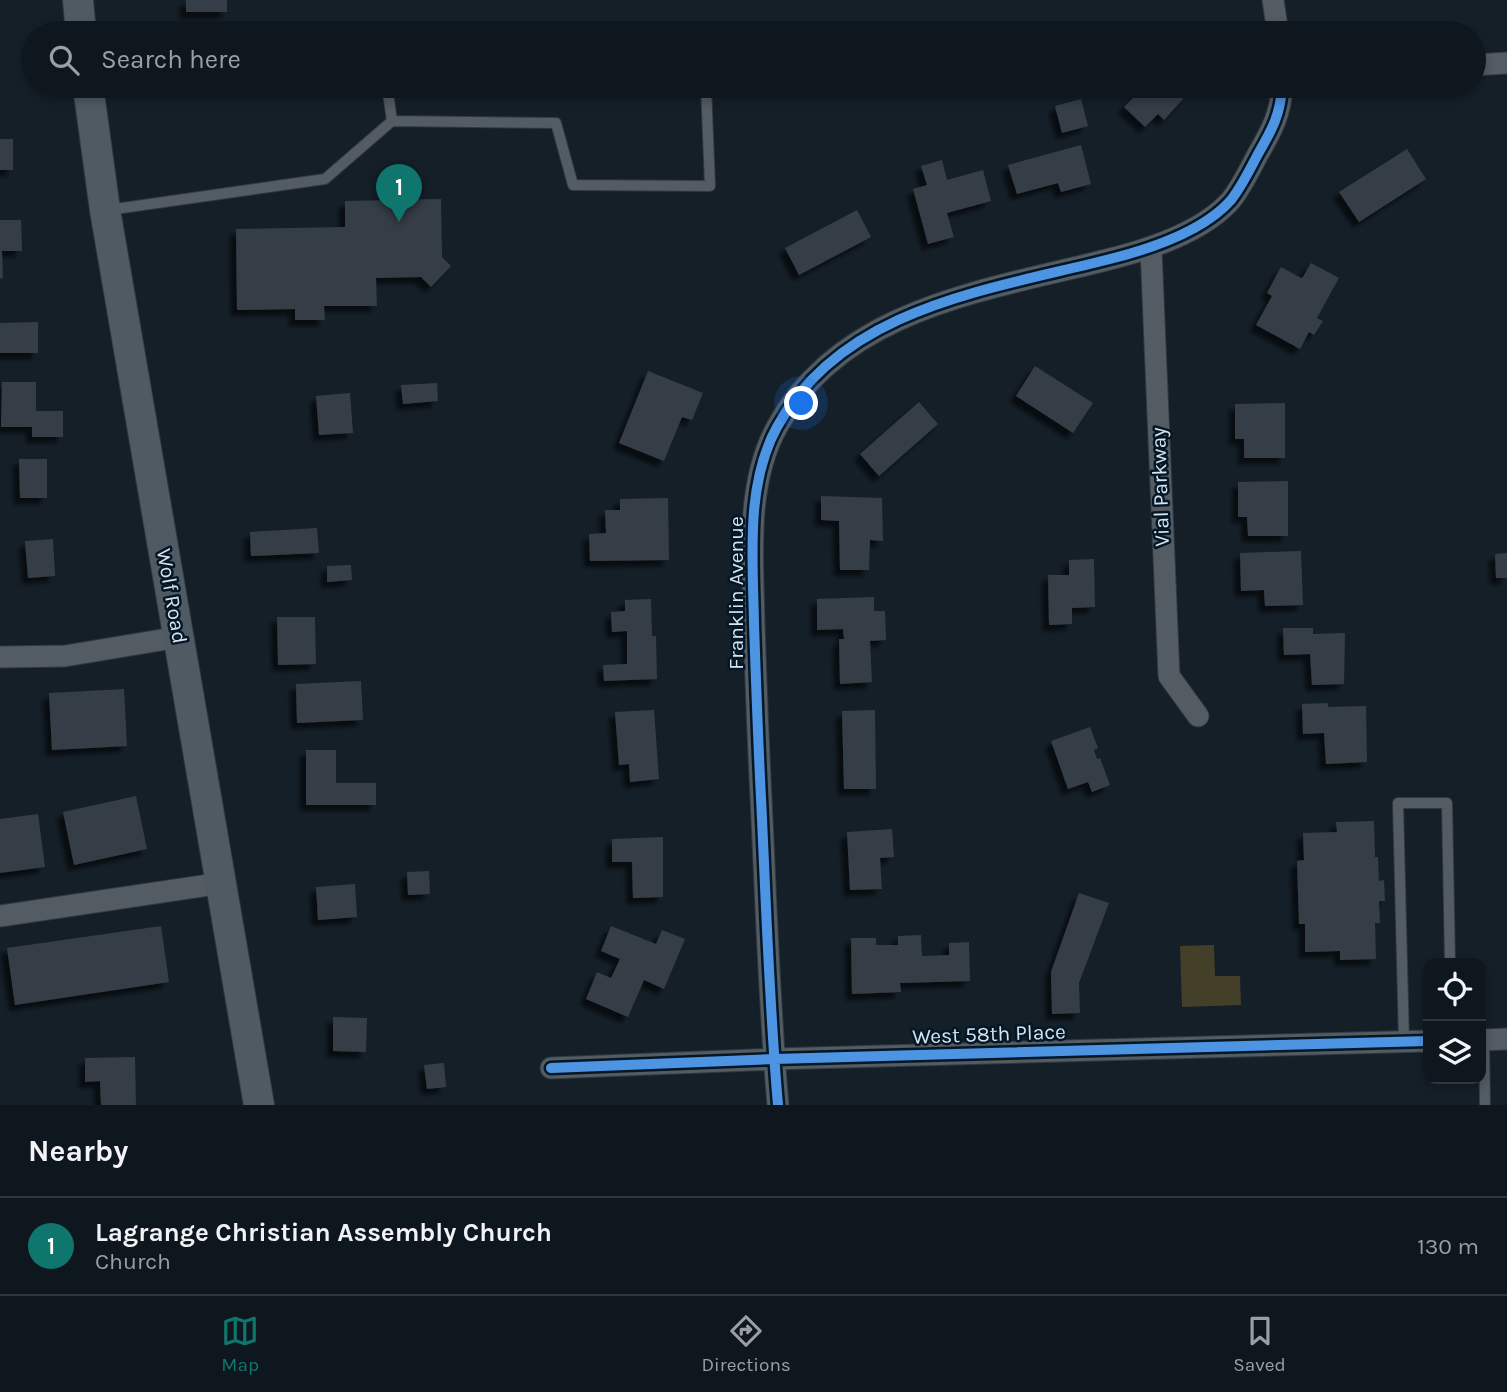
<!DOCTYPE html>
<html lang="en">
<head>
<meta charset="utf-8">
<style>
	:root { --surface:#0f171e; --page:#182027; --text:#f1f3f6; --muted:#9b9fa4; --line:#2f363c; --accent:#0f766e }
	body { margin:0; font-family:Karla,sans-serif; background:var(--page); color:var(--text) }
	.controls { position:absolute; right:21px; bottom:21px; display:grid; overflow:hidden; border-radius:14px; box-shadow:0 4px 10px #0003 }
	.controls button { width:63px; height:63px; display:grid; place-items:center; padding:0; border:0; border-bottom:2px solid var(--line); background:var(--surface); color:var(--text); font:35px sans-serif }
	.you { position:absolute; left:802px; top:404px; width:24px; height:24px; margin:-18px; border:5px solid #fff; border-radius:50%; background:#1a73e8; box-shadow:0 0 0 10px #1a73e833 }
	.badge { display:grid; place-items:center; width:46px; height:46px; border-radius:50%; background:var(--accent); color:#fff; font-size:23px; font-weight:700 }
	.pin { position:absolute; translate:-50% -58px; filter:drop-shadow(0 2px 4px #0008) }
	.pin::after { content:''; position:absolute; top:37px; width:24px; height:21px; background:inherit; clip-path:polygon(0 0,100% 0,50% 100%) }
	.list { margin:0; padding:0; list-style:none }
	h2 { display:flex; justify-content:space-between; align-items:center; height:91px; margin:0; padding:0 28px; font-size:30px }
	h2 small { font-size:23px; font-weight:400; color:var(--muted) }
	.list li { display:grid; grid-template-columns:46px 1fr auto; gap:21px; align-items:center; box-sizing:border-box; height:98px; padding:0 28px; border-top:2px solid var(--line) }
	.list b { display:block; font-size:26px; white-space:nowrap }
	.list p { margin:0; font-size:23px; white-space:nowrap; color:var(--muted) }
	.list em { font-size:23px; font-style:normal; color:var(--muted) }
	.icon { flex:none; width:38px; height:38px; fill:none; stroke:currentColor; stroke-width:2; stroke-linecap:round; stroke-linejoin:round }
	.map { position:relative; flex:none; width:1507px; height:1105px; overflow:hidden }
	.search { position:absolute; background:var(--surface); box-shadow:0 4px 10px #0003; left:21px; right:21px; top:21px; height:77px; display:flex; align-items:center; gap:18px; box-sizing:border-box; padding:0 24px; border-radius:38px; color:var(--muted); font-size:26px }
	.sheet { height:189px; background:var(--surface) }
	nav { display:flex; justify-content:space-around; align-items:center; box-sizing:border-box; height:98px; border-top:2px solid var(--line); background:var(--surface); font-size:19px; color:var(--muted) }
	nav a { display:grid; justify-items:center; gap:4px }
	nav .on { color:var(--accent) }
	.map>svg:first-child { display:block }
	.green { fill:#443f29 }
	.building { fill:#353e46; filter:url(#shadow) }
	.lines { fill:none; stroke-linecap:round; stroke-linejoin:round }
	.lane-casing { stroke:#313941; stroke-width:12 }
	.street-casing { stroke:#313941; stroke-width:23 }
	.secondary-casing { stroke:#313941; stroke-width:32 }
	.lane { stroke:#535b63; stroke-width:10 }
	.street { stroke:#535b63; stroke-width:21 }
	.secondary { stroke:#505a63; stroke-width:30 }
	.cycleway-casing { stroke:#041726; stroke-width:15 }
	.cycleway { stroke:#4d94e3; stroke-width:10 }
	.labels { text-anchor:middle; stroke-width:5; stroke-linejoin:round; paint-order:stroke }
	.street-label { font-size:21px; fill:#d7e3ee; stroke:#041726 }
</style>
</head>
<body>
<div class="map">
<svg width="1507" height="1105" viewBox="0 0 1507 1105">
	<defs>
		<filter id="shadow"><feDropShadow dx="-6" dy="6" stdDeviation="2" flood-color="#0009"/></filter>
	</defs>
	<rect width="100%" height="100%" fill="#141f28"/>
	<!-- green -->
	<path class="green" d="M1214 945 1215 976H1240L1241 1005 1182 1007 1180 946Z"/>
	<!-- building -->
	<path class="building" d="M186 0H227V12H186Z
		M1145 86H1178L1174 90 1183 99 1164 120 1158 114 1145 127 1124 107Z
		M1081 99 1088 126 1062 133 1055 106Z
		M0 139H13V170H0Z
		M1081 145 1091 184 1061 192 1058 183 1017 194 1008 165Z
		M1407 149 1426 179 1359 222 1339 192Z
		M942 160 947 180 983 170 991 201 947 213 954 237 928 244 913 189 927 185 921 166Z
		M441 199 442 257 451 266 431 287 421 277 376 278 377 306H324L325 320H295V309L237 310 236 229 345 227V201Z
		M857 210 871 237 799 275 785 248Z
		M0 220H21L22 251H2L3 278 0 279Z
		M1311 263 1339 278 1317 318 1323 321 1314 335 1309 332 1300 349 1256 325 1272 296 1267 293 1281 267 1301 278 1303 277Z
		M38 322V353H0V323Z
		M1035 366 1093 403 1073 433 1016 396Z
		M648 371 703 393 692 420 682 417 664 461 619 443Z
		M2 382H36V411H63V437H32V427H1Z
		M437 383 438 401 403 404 401 385Z
		M350 393 353 433 319 435 316 396Z
		M919 402 938 424 879 476 860 454Z
		M1285 403V458H1244V439H1235V404Z
		M19 459H47V498H20Z
		M1288 481V536H1248L1247 517H1238V482Z
		M821 496 882 498 883 541 870 540 869 570H840L839 521 821 520Z
		M668 498 669 560 590 561 589 534 606 533 605 510H620V499Z
		M317 528 319 553 251 556 250 532Z
		M53 539 55 576 28 578 25 541Z
		M1301 551 1303 605 1265 606 1264 590 1241 591 1240 553Z
		M1507 553V578H1496L1495 554Z
		M1094 559 1095 607 1072 608V624L1049 625 1048 575H1069V560Z
		M351 565 352 580 327 582V566Z
		M874 597V611H885L886 640 870 641 872 682 840 684 839 639H844L843 629 817 630V599Z
		M651 599 652 636H656L657 679 604 681 603 665 627 664V631L612 632 611 612 625 611V600Z
		M277 617H315L316 664 278 665Z
		M1283 628H1313V634L1345 633 1344 684 1312 685 1310 654 1284 655Z
		M361 681 363 720 297 723 296 684Z
		M124 689 127 746 52 750 49 693Z
		M1328 703V707L1366 706 1367 762 1326 764 1324 733 1303 734 1302 704Z
		M654 710 659 779 630 782 629 764 619 765 615 712Z
		M875 710 876 789H844L842 711Z
		M1090 727 1098 748 1094 750 1097 759 1100 758 1110 785 1092 792 1088 782 1068 789 1051 741Z
		M306 750H336V783H376V805H306Z
		M136 796 147 849 74 865 63 812Z
		M38 814 45 867 0 873V819Z
		M1374 821 1375 857H1378L1379 881 1384 880 1385 901H1379L1380 923H1375L1376 959 1340 960V951L1305 952V924H1299L1297 861 1304 860 1303 833 1337 832 1336 822Z
		M892 829 894 857 880 858 882 889 850 890 847 832Z
		M663 837V897L633 898 632 862H612V839Z
		M429 871 430 894 408 895 407 872Z
		M355 884 357 917 318 920 316 887Z
		M1079 893 1109 903 1079 983 1080 1013 1052 1014 1051 972Z
		M161 926 169 982 15 1005 7 948Z
		M611 926 656 944 662 930 685 939 664 989 644 980 628 1017 586 999 597 972 611 978 620 959 601 951Z
		M921 935 922 956 949 955V943L969 942 970 981 900 983 901 992 852 994 851 938H876V945H898V936Z
		M333 1017 367 1018 366 1052 333 1051Z
		M135 1057 136 1105H101L100 1081 85 1082V1058Z
		M444 1063 446 1087 427 1089 424 1065Z"/>
	<g class="lines">
		<!-- lane casing -->
		<g class="lane-casing">
			<path id="lane" d="M387 86 392 121 556 123 573 185 710 186 706 86
				M108 210 325 179 392 121
				M1484 1039 1485 1105
				M1404 1042 1398 803H1447L1450 963"/>
		</g>
		<!-- street casing -->
		<g class="street-casing">
			<path id="street" d="M1273 0 1278 33
				M1474 65 1507 63
				M1151 249 1169 676 1198 716
				M0 657 65 656 179 637
				M0 916 222 883
				M1481 1040 1507 1039
				M551 1068 774 1059 1428 1041
				M778 1105C769 1003 766 900 761 798 758 740 756 682 754 624 753 560 745 485 777 427 842 308 988 290 1106 260 1147 250 1202 233 1231 200 1242 186 1250 169 1258 154 1272 130 1281 113 1282 86"/>
		</g>
		<!-- secondary casing -->
		<g class="secondary-casing">
			<path id="secondary" d="M78 0 81 33
				M88 86 105 210 259 1105"/>
		</g>
		<!-- lane -->
		<use href="#lane" class="lane"/>
		<!-- street -->
		<use href="#street" class="street"/>
		<!-- secondary -->
		<use href="#secondary" class="secondary"/>
		<!-- cycleway casing -->
		<g class="cycleway-casing">
			<path id="cycleway" d="M551 1068 774 1059 1428 1041
				M778 1105C769 1003 766 900 761 798 758 740 756 682 754 624 753 560 745 485 777 427 842 308 988 290 1106 260 1147 250 1202 233 1231 200 1242 186 1250 169 1258 154 1272 130 1281 113 1282 86"/>
		</g>
		<!-- cycleway -->
		<use href="#cycleway" class="cycleway"/>
	</g>
	<g class="labels">
		<!-- street labels -->
		<g class="street-label">
			<text transform="translate(1160 487) rotate(-92)" y="7">Vial Parkway</text>
			<text transform="translate(736 593) rotate(-90)" y="7">Franklin Avenue</text>
			<text transform="translate(172 596) rotate(80)" y="7">Wolf Road</text>
			<text transform="translate(989 1034) rotate(-2)" y="7">West 58th Place</text>
		</g>
	</g>
</svg>
<div class="controls">
<button><svg class="icon" aria-label="locate" viewBox="0 0 24 24"><circle cx="12" cy="12" r="6"/><path d="M12 2v4M12 18v4M2 12h4M18 12h4"/></svg></button>
<button><svg class="icon" aria-label="layers" viewBox="0 0 24 24"><path d="M12 4l9 5-9 5-9-5zM3 14l9 5 9-5"/></svg></button>
</div>
<div class="you"></div>
<div class="pin badge" style="left:399px;top:222px">1</div>
<div class="search"><svg class="icon" aria-label="search" viewBox="0 0 24 24"><circle cx="10" cy="10" r="6"/><path d="M15 15l6 6"/></svg>Search here</div>
</div>
<section class="sheet">
<h2>Nearby<small></small></h2>
<ul class="list">
<li><span class="badge">1</span><div><b>Lagrange Christian Assembly Church</b><p>Church</p></div><em>130 m</em></li>
</ul>
</section>
<nav>
<a class="on"><svg class="icon" aria-label="map" viewBox="0 0 24 24"><path d="M3 6l6-2 6 2 6-2v14l-6 2-6-2-6 2zM9 4v14M15 6v14"/></svg>Map</a>
<a><svg class="icon" aria-label="directions" viewBox="0 0 24 24"><path d="M12 3l9 9-9 9-9-9zM9 14v-3h6M13 9l2 2-2 2"/></svg>Directions</a>
<a><svg class="icon" aria-label="saved" viewBox="0 0 24 24"><path d="M7 4h10v16l-5-4-5 4z"/></svg>Saved</a>
</nav>
</body>
</html>
